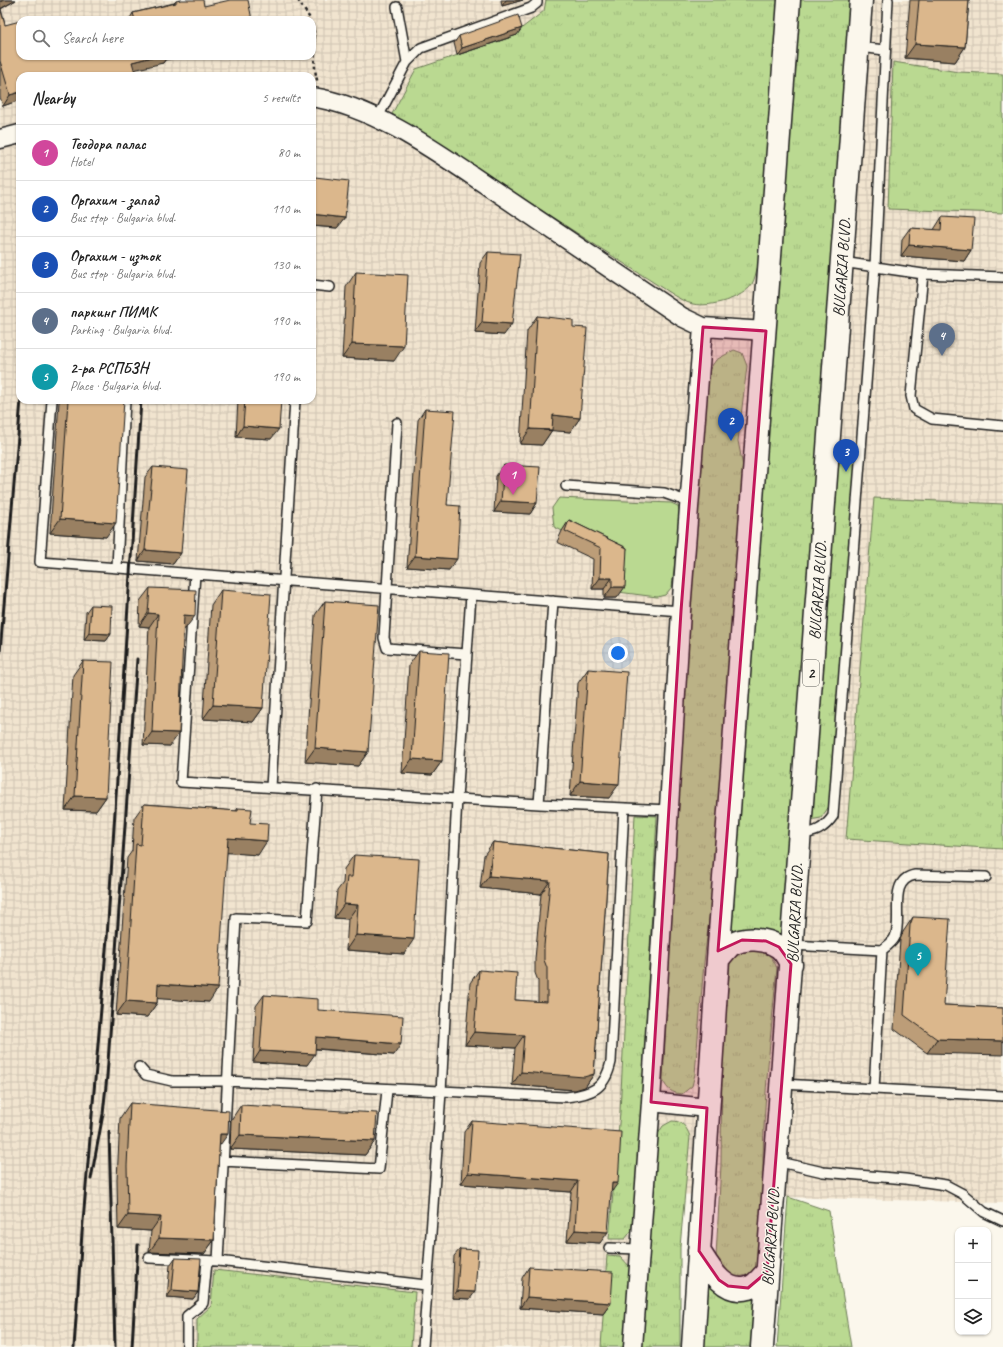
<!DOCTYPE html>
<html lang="en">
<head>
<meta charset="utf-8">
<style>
	:root { --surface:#fff; --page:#f2f2f2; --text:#222; --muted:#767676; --line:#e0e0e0; --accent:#7c3aed }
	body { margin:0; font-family:Caveat,sans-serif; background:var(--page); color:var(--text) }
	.controls { position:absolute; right:12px; bottom:12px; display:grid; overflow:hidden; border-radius:8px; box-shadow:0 1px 3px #0004 }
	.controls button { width:36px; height:36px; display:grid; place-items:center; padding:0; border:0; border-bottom:1px solid var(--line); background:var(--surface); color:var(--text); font:20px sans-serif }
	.you { position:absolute; left:618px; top:653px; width:14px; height:14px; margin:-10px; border:3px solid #fff; border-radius:50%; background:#1a73e8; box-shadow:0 0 0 6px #1a73e833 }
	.badge { display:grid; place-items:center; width:26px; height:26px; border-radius:50%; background:var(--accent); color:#fff; font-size:13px; font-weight:700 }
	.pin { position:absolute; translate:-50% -33px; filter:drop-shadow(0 1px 2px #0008) }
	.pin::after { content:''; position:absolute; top:21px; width:14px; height:12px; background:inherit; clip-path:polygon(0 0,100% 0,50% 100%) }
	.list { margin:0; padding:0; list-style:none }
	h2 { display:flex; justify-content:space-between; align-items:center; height:52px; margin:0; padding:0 16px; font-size:17px }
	h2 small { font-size:13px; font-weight:400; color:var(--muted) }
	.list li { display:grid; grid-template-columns:26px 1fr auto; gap:12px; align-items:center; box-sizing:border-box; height:56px; padding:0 16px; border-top:1px solid var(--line) }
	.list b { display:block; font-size:15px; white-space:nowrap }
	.list p { margin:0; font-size:13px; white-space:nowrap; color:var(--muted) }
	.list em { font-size:13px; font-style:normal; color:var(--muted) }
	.icon { flex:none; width:22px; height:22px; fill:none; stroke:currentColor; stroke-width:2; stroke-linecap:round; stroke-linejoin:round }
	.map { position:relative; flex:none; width:1003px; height:1347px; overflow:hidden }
	.search { position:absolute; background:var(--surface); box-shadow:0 1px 3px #0004; left:16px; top:16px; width:300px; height:44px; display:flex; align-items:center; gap:10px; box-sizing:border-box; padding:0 14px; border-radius:12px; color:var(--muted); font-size:15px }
	.panel { position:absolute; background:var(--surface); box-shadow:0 1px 3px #0004; left:16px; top:72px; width:300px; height:332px; border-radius:12px }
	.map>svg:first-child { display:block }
	.industrial { fill:url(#industrial-grid); fill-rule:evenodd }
	.grass { fill:url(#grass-tufts); stroke:#6b7a56 }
	.green { fill:#bad991; stroke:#6b7a56 }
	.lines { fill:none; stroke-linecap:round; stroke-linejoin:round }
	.lane-casing { stroke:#1c1c1c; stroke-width:12 }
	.street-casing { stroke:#1c1c1c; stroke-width:21 }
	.highway-casing { stroke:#1c1c1c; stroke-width:25 }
	.path { stroke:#1c1c1c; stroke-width:2.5; stroke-dasharray:3 3; stroke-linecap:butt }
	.lane { stroke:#fbf7ec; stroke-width:9 }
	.street { stroke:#fbf7ec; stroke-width:18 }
	.highway { stroke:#fbf7ec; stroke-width:22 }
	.rail { stroke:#1c1c1c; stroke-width:3 }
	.wall { fill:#bc9d78; stroke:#1c1c1c }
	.shaded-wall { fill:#998062; stroke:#1c1c1c }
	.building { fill:#dbb78c; stroke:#1c1c1c }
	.marked { fill:#c2185b; fill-opacity:0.2; stroke:#c2185b; stroke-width:3; stroke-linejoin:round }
	.labels { text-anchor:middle; stroke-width:3; stroke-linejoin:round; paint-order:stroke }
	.shield { fill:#fbf7ec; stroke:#5f5e5a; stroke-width:1 }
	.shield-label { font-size:15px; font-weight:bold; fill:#1c1c1c }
	.street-label { font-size:16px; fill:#1c1c1c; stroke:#fbf7ec }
</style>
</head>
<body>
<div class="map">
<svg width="1003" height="1347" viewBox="0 0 1003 1347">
	<defs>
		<pattern id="industrial-grid" width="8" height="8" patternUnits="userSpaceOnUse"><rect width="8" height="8" fill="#f1e4cf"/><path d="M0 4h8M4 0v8" fill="none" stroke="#cec3b1"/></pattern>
		<pattern id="grass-tufts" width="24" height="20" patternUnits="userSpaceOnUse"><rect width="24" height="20" fill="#bad991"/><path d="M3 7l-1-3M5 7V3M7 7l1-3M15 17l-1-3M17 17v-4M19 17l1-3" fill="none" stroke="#9fba7c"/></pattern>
	</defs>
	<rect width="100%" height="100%" fill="#fbf7ec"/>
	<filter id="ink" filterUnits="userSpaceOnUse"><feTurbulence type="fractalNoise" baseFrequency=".025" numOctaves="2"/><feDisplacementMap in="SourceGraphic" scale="8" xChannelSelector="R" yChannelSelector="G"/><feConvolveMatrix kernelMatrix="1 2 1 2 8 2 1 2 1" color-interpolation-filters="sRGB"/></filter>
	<g filter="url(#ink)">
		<!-- industrial -->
		<path class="industrial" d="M0 0H1003V1203L668 1194 658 1347H0ZM20 20H312V56H20ZM20 76H312V400H20Z"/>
		<!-- grass -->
		<path class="grass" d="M546 0H779L758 266C756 271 755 279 752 284 744 298 709 308 693 304 686 303 679 298 673 295L392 114 416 69 509 38 544 11Z
			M798 0H851L781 934 731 933Z
			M893 62 959 72 1003 74V213L888 209Z
			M734 350 742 353 747 366 738 441 746 482 719 836 704 962 695 1074 692 1086 682 1094C672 1093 667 1090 663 1080L687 619 707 373 716 360Z
			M847 442 853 444 858 466 830 805 821 818 809 820 836 459Z
			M874 498 1003 504V849L846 839Z
			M635 815 657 816 642 1100 632 1230 625 1239H609L620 1112Z
			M746 950C764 951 769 950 777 968 771 1032 764 1096 763 1159 763 1191 769 1230 760 1260 756 1274 739 1282 727 1272 720 1267 718 1264 716 1256L721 1165 722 1062 730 963 736 954Z
			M672 1121C683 1121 686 1127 690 1136L680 1247V1347H640L656 1137 663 1126Z
			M788 1197 829 1211 851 1347H777Z
			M607 1255 620 1256 630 1267 624 1347H601Z
			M214 1270 415 1292 411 1347H197V1319L211 1306Z
			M706 1276 758 1293 754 1347H701Z"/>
		<!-- green -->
		<path class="green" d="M559 498 671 503 678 506 680 514 672 587 665 595 657 597 618 592 619 558 554 527 552 508Z"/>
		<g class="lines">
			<!-- lane casing -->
			<g class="lane-casing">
				<path id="lane" d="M397 7 407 62
					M858 47 885 50
					M377 119 407 62 421 48 531 8 537 3V0
					M842 262 923 274 1003 277
					M923 274 911 396 914 409 932 419 1003 426
					M312 285 330 287
					M52 400 40 562 681 611
					M397 423 384 638 387 648 466 654
					M566 486 664 493 689 502
					M117 567 125 400
					M195 574 181 782 539 804 669 810
					M271 787 295 400
					M539 804 553 601
					M800 834C815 833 824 829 833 816L875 266 888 0
					M792 945 882 950 874 1089
					M882 950C886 947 893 942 895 937 903 918 887 880 915 875L986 877
					M139 1067 146 1075 172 1081H226L566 1097C592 1094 605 1089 611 1062L624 808
					M782 1084 1003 1096
					M222 1161 379 1169 387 1090
					M776 1161 823 1172 905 1179 946 1185 963 1194 984 1212 1003 1221
					M609 1248 639 1249
					M149 1258 218 1261 426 1285
					M218 1261 236 918 307 921 317 789
					M187 1347V1316L203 1303 207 1261
					M423 1347 441 1092 457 799 471 595"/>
			</g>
			<!-- street casing -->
			<g class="street-casing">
				<path id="street" d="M312 97C379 107 448 160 504 197 563 237 623 277 682 317L703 327 766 331
					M0 139 20 134
					M651 1102 707 1108
					M633 1347 651 1102 681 611 703 327"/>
			</g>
			<!-- highway casing -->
			<g class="highway-casing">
				<path id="highway" d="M718 959C722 955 726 949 731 945 744 937 765 938 779 947 784 951 788 958 791 964
					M699 1251C709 1267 724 1295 748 1288 756 1286 762 1277 767 1272
					M693 1347 718 959 789 0
					M762 1347 861 0"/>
			</g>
			<!-- path -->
			<path class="path" d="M298 0 311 20
				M312 24C318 41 311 62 318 83"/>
			<!-- lane -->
			<use href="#lane" class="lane"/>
			<!-- street -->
			<use href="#street" class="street"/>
			<!-- highway -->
			<use href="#highway" class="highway"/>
			<!-- rail -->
			<path class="rail" d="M0 653 21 400
				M109 1132 115 1347
				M91 1179 103 1114 107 1076 137 659
				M74 1347 82 1233 107 938 141 400
				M132 1347 138 1245"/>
		</g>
		<!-- wall -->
		<path class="wall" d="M0 0H16L1 9 5 25 20 56 165 60 163 63 20 76V100L3 106 0 97Z
			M501 0H523L502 6Z
			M910 0H969L965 47 955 62 905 58Z
			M176 1 204 6 252 20H129L133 13 174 3Z
			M517 35 457 55 454 43 459 36Z
			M315 177 345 218 337 228 312 226V181Z
			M942 217 971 250 964 261 901 256 902 239 910 228 934 230 935 228Z
			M488 252 504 335 475 333 480 263Z
			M356 272 394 361 342 358 346 287Z
			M537 316 573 327 580 418 570 432 552 430 542 445 520 444 527 331Z
			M60 400H124L106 537 50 533 59 402Z
			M238 400H281L271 439 236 437Z
			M425 409 447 505 449 570 407 567 418 420Z
			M504 465 537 503 530 514 494 512 496 476Z
			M153 467 181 553 173 564 138 561 145 477Z
			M569 520 627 548 617 598H604V589H592L593 559 557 542 562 531Z
			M150 588 185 629H184L170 746 143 745 149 627 139 626 140 601Z
			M221 590 263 708 253 722 203 719 211 605Z
			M325 601 368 752 358 766 305 762 315 615Z
			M91 605 111 634 106 641 84 640 86 612Z
			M419 651 442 761 432 775 402 773 409 665Z
			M83 661 106 797 96 811 65 810 73 675Z
			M588 669 609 798 570 796 578 683Z
			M144 804 236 811 238 808 250 823 258 855 227 852 209 1002 157 998V1003L147 1017 116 1015 127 858 132 851 134 818Z
			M493 842 609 854 594 1074 585 1087 575 1090 512 1085 515 1048 465 1045 470 983 479 970 515 1000 538 1002V981L535 973V959L541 894 480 888 484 855Z
			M354 855 404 954 346 950 348 919 334 918 337 891 343 883 344 869Z
			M913 917 944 1005 1003 1008 927 1053 894 1029 900 940 903 932Z
			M264 995 318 1010 394 1055 315 1049 307 1065 253 1062 256 1006Z
			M130 1103 219 1146 214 1240 204 1254 149 1252 151 1231 118 1229 117 1180 120 1118Z
			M241 1105 375 1141 365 1155 230 1149 231 1120Z
			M472 1121 611 1194 600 1243 567 1241 571 1192 461 1184 464 1132Z
			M460 1249 470 1299 452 1298 454 1256Z
			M175 1258 198 1292 193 1299 167 1297 170 1265Z
			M529 1267 611 1303 603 1314 520 1308 522 1278Z"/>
		<!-- shaded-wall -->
		<path class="shaded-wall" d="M4 0H16L0 9V2Z
			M506 0H523L502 6Z
			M522 28 517 35 457 55 462 48Z
			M915 44 965 47 955 62 905 58Z
			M156 56H184L165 60 163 63 125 72 132 62Z
			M20 92V100L3 106 10 95Z
			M312 214 345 218 337 228 312 226Z
			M909 245 971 250 964 261 901 256Z
			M482 322 512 324 504 335 475 333Z
			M352 344 404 346 394 361 342 358Z
			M553 415 580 418 570 432 543 430Z
			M243 426 279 429 271 439 236 437Z
			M530 429 552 430 542 445 520 444Z
			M501 501 537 503 530 514 494 512Z
			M60 519 116 523 106 537 50 533Z
			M145 550 181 553 173 564 138 561Z
			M415 556 457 559 449 570 407 567Z
			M600 578H612L604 589H592Z
			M612 587H625L617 598H604Z
			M148 613 158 614 149 627 139 626Z
			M184 615 195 616 185 629H175Z
			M89 633 111 634 106 641 84 640Z
			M213 705 263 708 253 722 203 719Z
			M152 732 179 733 170 746 143 745Z
			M315 748 368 752 358 766 305 762Z
			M412 759 442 761 432 775 402 773Z
			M580 781 619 784 609 798 570 796Z
			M75 796 106 797 96 811 65 810Z
			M228 838 267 841 258 855 218 852Z
			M489 876 550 881 541 894 480 888Z
			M344 904 358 905 348 919 334 918Z
			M356 935 414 939 404 954 346 950Z
			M158 984 218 988 209 1002 148 998Z
			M126 1001 157 1003 147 1017 116 1015Z
			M474 1032 524 1035 515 1048 465 1045Z
			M316 1037 401 1044 394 1055 308 1048Z
			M937 1039 1003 1041V1055L927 1053Z
			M260 1051 315 1054 307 1065 253 1062Z
			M521 1072 594 1074 585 1087 575 1090 512 1085Z
			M220 1134H228L218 1148Z
			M240 1135 375 1141 365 1155 230 1149Z
			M468 1173 578 1181 571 1192 461 1184Z
			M612 1183H618L610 1194Z
			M128 1215 161 1217 151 1231 118 1229Z
			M575 1230 608 1232 600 1243 567 1241Z
			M159 1238 214 1240 204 1254 149 1252Z
			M172 1290 198 1292 193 1299 167 1297Z
			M457 1291 475 1292 470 1299 452 1298Z
			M527 1297 611 1303 603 1314 520 1308Z"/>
		<!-- building -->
		<path class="building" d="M181 0H203L204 6 230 0H248L252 20H135L133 13 176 3V1Z
			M919 0H969L965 47 915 44Z
			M0 7 5 25 20 21V56H156L132 62 136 76H20V92L10 95 0 61Z
			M518 15 522 28 462 48 459 36Z
			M315 177 349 181 345 218 312 214V206Z
			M942 217 974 219 971 250 909 245 910 228 941 230Z
			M488 252 520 254 512 324 482 322Z
			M356 272 408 275 404 346 352 344Z
			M537 316 573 320V327L587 328 580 418 553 415 552 430 530 429Z
			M68 400H124L116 523 60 519Z
			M245 400H281L279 429 243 426Z
			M425 409 455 411 447 505 460 506 457 559 415 556Z
			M504 465 540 467 537 503 501 501Z
			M153 467 188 470 181 553 145 550Z
			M569 520 627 548 625 587H612V578H600L601 548 565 531Z
			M150 588 196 590 195 616 184 615 179 733 152 732 158 614 148 613Z
			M221 590 271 594 263 708 213 705Z
			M325 601 379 605 368 752 315 748Z
			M91 605 112 606 111 634 89 633Z
			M419 651 449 653 442 761 412 759Z
			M83 661 113 662 106 797 75 796Z
			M588 669 627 672 619 784 580 781Z
			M144 804 238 811V808L252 809 250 823 268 824 267 841 228 838 218 988 158 984 157 1003 126 1001 136 844 141 845Z
			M493 842 609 854 594 1074 584 1077 521 1072 524 1035 474 1032 479 970 517 973 515 1000 547 1002V968L544 960V946L550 881 489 876Z
			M354 855 419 859 414 939 356 935 358 905 344 904 347 877H352Z
			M913 917 950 919 944 1005 1003 1008V1041L937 1039 904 1015 910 925Z
			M264 995 318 999V1010L403 1016 401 1044 316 1037 315 1054 260 1051Z
			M130 1103 229 1111 228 1134H220L214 1240 159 1238 161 1217 128 1215 127 1166Z
			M241 1105 377 1113 375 1141 240 1135Z
			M472 1121 621 1132 618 1183H612L608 1232 575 1230 578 1181 468 1173Z
			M460 1249 478 1250 475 1292 457 1291Z
			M175 1258 201 1259 198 1292 172 1290Z
			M529 1267 613 1272 611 1303 527 1297Z"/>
	</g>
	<!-- marked area -->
	<path class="marked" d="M703 327 766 331 718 951 742 940 766 941 779 947 791 964 767 1272 748 1288 728 1286 719 1280 699 1251 707 1108 651 1102 681 611Z"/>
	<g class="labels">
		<!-- shield labels -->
		<rect class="shield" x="803" y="660" width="16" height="26" rx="3"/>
		<g class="shield-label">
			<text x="811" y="678">2</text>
		</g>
		<!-- street labels -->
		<g class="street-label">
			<text transform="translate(841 267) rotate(-86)" y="6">BULGARIA BLVD.</text>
			<text transform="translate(817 590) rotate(-86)" y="6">BULGARIA BLVD.</text>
			<text transform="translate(794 913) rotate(-87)" y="6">BULGARIA BLVD.</text>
			<text transform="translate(770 1236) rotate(-86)" y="6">BULGARIA BLVD.</text>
		</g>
	</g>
</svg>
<div class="controls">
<button>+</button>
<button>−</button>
<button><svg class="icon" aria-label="layers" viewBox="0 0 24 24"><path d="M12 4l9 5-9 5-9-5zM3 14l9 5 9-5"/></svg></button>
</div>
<div class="you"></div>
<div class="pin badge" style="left:513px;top:495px;background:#d1479c">1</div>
<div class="pin badge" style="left:731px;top:441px;background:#1a4fb4">2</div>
<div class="pin badge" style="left:846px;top:472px;background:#1a4fb4">3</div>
<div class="pin badge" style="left:942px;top:356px;background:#5c6f8a">4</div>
<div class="pin badge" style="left:918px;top:976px;background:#0f9aa8">5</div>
<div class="search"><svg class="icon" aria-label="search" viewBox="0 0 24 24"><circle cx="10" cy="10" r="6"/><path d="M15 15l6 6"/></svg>Search here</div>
<section class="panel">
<h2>Nearby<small>5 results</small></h2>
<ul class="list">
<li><span class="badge" style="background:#d1479c">1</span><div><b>Теодора палас</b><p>Hotel</p></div><em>80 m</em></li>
<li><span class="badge" style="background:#1a4fb4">2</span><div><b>Оргахим - запад</b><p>Bus stop · Bulgaria blvd.</p></div><em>110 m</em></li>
<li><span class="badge" style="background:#1a4fb4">3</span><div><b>Оргахим - изток</b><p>Bus stop · Bulgaria blvd.</p></div><em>130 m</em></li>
<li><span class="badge" style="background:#5c6f8a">4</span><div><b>паркинг ПИМК</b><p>Parking · Bulgaria blvd.</p></div><em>190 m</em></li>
<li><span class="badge" style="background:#0f9aa8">5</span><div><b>2-ра РСПБЗН</b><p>Place · Bulgaria blvd.</p></div><em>190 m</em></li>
</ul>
</section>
</div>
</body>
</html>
